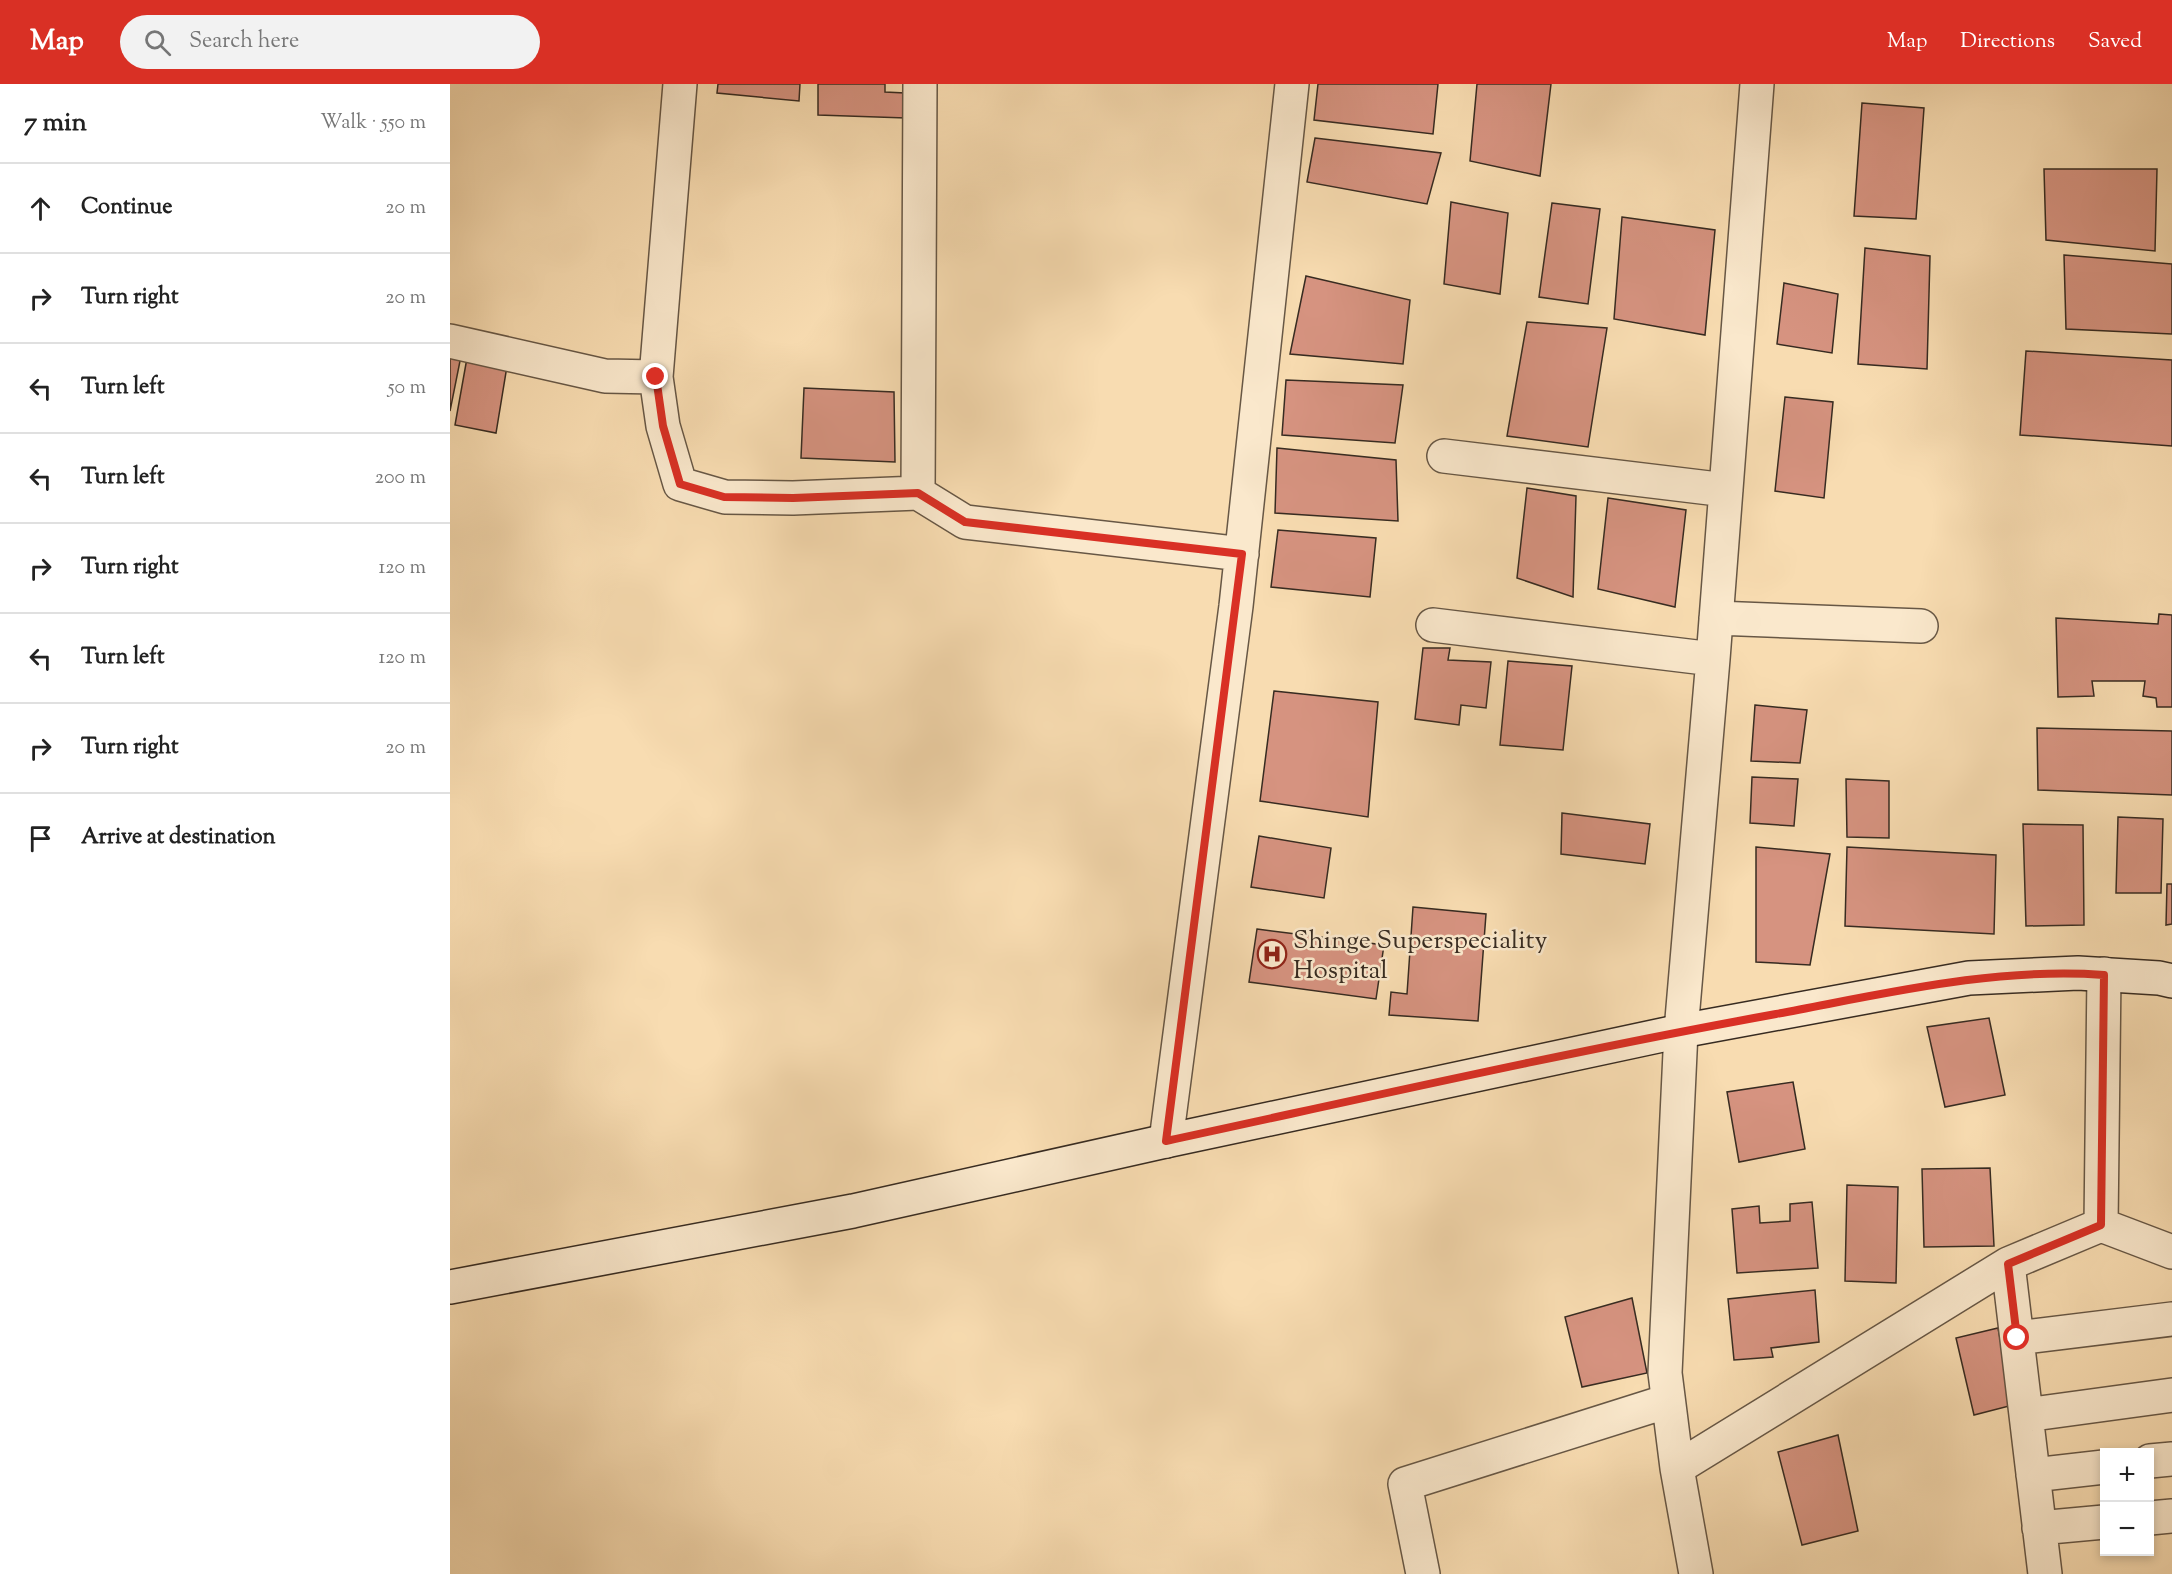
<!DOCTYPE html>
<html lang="en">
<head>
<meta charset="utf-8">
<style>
	:root { --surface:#fff; --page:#f2f2f2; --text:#222; --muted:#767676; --line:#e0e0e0; --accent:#d93025 }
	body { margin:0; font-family:"Sorts Mill Goudy",serif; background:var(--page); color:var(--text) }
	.controls { position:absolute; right:18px; bottom:18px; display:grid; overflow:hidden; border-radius:0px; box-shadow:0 3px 9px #0003 }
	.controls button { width:54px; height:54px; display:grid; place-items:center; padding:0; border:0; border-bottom:2px solid var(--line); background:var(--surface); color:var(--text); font:30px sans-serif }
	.stop { position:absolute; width:18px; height:18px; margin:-14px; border:4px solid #d93025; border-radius:50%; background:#fff }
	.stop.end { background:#d93025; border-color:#fff; box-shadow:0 2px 6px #0008 }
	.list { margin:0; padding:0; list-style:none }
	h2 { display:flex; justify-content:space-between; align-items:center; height:78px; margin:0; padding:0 24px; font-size:26px }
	h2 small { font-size:20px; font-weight:400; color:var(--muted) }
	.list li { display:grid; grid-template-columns:39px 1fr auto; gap:18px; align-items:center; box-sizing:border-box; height:90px; padding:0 24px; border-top:2px solid var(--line) }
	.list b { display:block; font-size:22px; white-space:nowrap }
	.list em { font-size:20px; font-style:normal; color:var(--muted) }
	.icon { flex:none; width:33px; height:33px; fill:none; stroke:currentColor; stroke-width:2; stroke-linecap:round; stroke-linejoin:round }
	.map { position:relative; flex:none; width:1722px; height:1490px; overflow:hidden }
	header { display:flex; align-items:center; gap:36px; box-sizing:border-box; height:84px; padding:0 30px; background:var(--accent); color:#fff }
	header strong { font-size:28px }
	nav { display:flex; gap:33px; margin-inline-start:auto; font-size:21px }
	.search { width:420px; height:54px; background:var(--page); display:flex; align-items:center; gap:15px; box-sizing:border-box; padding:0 21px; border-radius:33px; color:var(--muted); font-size:22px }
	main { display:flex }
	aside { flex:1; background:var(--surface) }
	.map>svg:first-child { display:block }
	.building { fill:#d69380; stroke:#372b21; stroke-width:1.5 }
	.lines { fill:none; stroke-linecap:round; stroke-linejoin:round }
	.street-casing { stroke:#675745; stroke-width:36 }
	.secondary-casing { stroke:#372b21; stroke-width:36 }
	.street { stroke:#fae8cc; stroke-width:33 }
	.secondary { stroke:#fae8cc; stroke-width:33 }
	.route { stroke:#d93025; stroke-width:8 }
	.labels { text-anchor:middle; stroke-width:5; stroke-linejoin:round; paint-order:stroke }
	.poi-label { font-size:26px; fill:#372b21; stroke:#fae8cc; text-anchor:start }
</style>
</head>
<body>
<header>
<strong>Map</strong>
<div class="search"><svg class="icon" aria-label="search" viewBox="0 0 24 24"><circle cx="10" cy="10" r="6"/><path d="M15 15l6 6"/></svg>Search here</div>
<nav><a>Map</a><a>Directions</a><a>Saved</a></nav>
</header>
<main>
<aside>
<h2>7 min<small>Walk · 550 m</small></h2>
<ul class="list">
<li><svg class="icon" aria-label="ahead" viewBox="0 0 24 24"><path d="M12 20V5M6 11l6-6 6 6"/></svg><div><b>Continue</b></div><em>20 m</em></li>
<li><svg class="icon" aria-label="right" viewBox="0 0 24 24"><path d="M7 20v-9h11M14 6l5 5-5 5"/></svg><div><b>Turn right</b></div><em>20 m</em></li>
<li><svg class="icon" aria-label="left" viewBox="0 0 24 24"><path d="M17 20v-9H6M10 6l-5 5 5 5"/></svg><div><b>Turn left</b></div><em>50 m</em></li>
<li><svg class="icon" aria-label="left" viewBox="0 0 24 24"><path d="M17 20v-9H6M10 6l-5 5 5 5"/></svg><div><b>Turn left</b></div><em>200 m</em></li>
<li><svg class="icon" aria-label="right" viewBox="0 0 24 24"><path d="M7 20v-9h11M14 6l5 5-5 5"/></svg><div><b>Turn right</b></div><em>120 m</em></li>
<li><svg class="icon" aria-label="left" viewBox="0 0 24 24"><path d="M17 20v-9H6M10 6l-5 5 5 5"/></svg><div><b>Turn left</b></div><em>120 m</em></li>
<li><svg class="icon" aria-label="right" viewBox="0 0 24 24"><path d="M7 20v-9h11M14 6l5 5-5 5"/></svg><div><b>Turn right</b></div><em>20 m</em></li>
<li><svg class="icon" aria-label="arrive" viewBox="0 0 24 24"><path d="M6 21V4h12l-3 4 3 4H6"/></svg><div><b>Arrive at destination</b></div></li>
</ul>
</aside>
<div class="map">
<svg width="1722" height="1490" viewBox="0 0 1722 1490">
	<rect width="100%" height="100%" fill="#f8dcb1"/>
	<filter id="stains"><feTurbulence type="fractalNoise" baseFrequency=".00333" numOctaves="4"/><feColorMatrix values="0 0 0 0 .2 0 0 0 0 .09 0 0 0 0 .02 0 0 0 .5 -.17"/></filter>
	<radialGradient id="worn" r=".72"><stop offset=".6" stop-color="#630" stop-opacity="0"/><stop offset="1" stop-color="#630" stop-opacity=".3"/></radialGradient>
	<!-- building -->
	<path class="building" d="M268 0H350L349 17 267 9Z
		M368 0H435V8L455 9 456 34 368 31Z
		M868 0H988L983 50 864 36Z
		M1027 0H1101L1090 92 1020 77Z
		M1412 19 1474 24 1466 135 1404 132Z
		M865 54 991 69 977 120 857 98Z
		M1594 85H1707L1705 167 1596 156Z
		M1001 118 1058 129 1050 210 994 200Z
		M1102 119 1150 125 1138 220 1089 213Z
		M1172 133 1265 146 1255 251 1164 235Z
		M1415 164 1480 172 1477 285 1408 280Z
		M1614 171 1722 180V250L1616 245Z
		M856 192 960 216 953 280 840 270Z
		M1334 199 1388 210 1382 269 1327 260Z
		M1077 238 1157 244 1138 363 1057 352Z
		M1576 267 1722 276V362L1570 351Z
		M0 269 11 272 0 327Z
		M17 274 57 282 46 349 5 341Z
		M836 296 953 301 945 359 832 351Z
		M354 304 444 308 445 378 351 374Z
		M1335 313 1383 318 1374 414 1325 407Z
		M827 364 946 376 948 437 825 429Z
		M1077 404 1126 412 1123 513 1067 494Z
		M1158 414 1236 426 1225 523 1148 505Z
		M828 446 926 454 920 513 821 503Z
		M1709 530 1722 531V623H1707L1706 614 1693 612 1695 597H1642L1644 612 1608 613 1606 534 1708 540Z
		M973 564H1000L998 576 1041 578 1036 624 1011 621 1009 641 965 635Z
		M1058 577 1122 582 1113 666 1050 661Z
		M824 607 928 618 918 733 810 717Z
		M1305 621 1357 626 1350 679 1301 677Z
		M1587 644 1722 647V711L1588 706Z
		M1302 693 1348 695 1344 742 1300 739Z
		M1396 695 1439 697V754L1397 753Z
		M1112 729 1200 740 1195 780 1111 770Z
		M1668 733 1713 735 1711 809H1666Z
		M1573 740 1633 741 1634 841 1576 842Z
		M809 752 881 764 874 814 801 803Z
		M1306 763 1380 770 1360 881 1306 878Z
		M1397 763 1546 771 1544 850 1395 842Z
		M1717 800H1722V840L1716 841Z
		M963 823 1036 830 1028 937 939 931 941 908 957 910Z
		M807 845 934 861 926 915 799 898Z
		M1539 934 1555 1011 1495 1023 1477 943Z
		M1343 998 1355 1065 1289 1078 1277 1008Z
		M1540 1084 1544 1162 1474 1163 1472 1085Z
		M1397 1101 1448 1103 1446 1199 1395 1197Z
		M1362 1118 1368 1184 1287 1189 1282 1125 1309 1122 1310 1139 1340 1137V1120Z
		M1365 1206 1369 1258 1321 1264 1323 1273 1284 1276 1278 1215Z
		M1182 1214 1197 1289 1132 1303 1115 1233Z
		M1548 1244 1563 1321 1524 1331 1506 1254Z
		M1388 1351 1408 1447 1352 1461 1328 1368Z"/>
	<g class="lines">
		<!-- street casing -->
		<g class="street-casing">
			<path id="street" d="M230 0 206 293 213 342 230 400 275 413 343 414 468 409
				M470 0 468 409 515 438 792 470
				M0 257 155 292 206 293
				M994 372 1276 406
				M1266 534 1471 542
				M983 541 1263 575
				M716 1057 786 522 842 0
				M1651 1141 1722 1168
				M1558 1180 1651 1141 1654 890
				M1567 1254 1722 1235
				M1576 1331 1722 1311
				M1700 1377 1722 1375
				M1227 1384 1558 1180 1595 1490
				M1583 1391 1654 1383
				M1700 1434 1722 1432
				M1589 1444 1654 1438
				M973 1490 955 1400 1218 1317
				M1246 1490 1227 1384 1215 1289 1231 947 1263 575 1307 0"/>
		</g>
		<!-- secondary casing -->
		<g class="secondary-casing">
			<path id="secondary" d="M0 1203 403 1127 716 1057 1231 947 1519 894 1628 889 1709 894 1722 897"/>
		</g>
		<!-- street -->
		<use href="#street" class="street"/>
		<!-- secondary -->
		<use href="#secondary" class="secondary"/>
	</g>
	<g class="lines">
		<!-- route -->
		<path class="route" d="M206 293 213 342 230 400 274 413 343 414 468 409 515 438 792 470 716 1057C920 1013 1122 967 1326 930 1434 910 1543 883 1654 891L1651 1141 1558 1180 1567 1254"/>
	</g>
	<!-- icons -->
	<defs>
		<g id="hospital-ring" transform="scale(1.5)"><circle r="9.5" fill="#fae8cc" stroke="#8f2418" stroke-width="1.5"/><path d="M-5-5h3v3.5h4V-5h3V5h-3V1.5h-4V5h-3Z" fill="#8f2418"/></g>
	</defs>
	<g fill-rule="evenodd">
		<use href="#hospital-ring" x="822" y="870"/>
	</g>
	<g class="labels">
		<!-- poi labels -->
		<g class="poi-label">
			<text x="843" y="864">Shinge Superspeciality<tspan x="843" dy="30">Hospital</tspan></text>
		</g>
	</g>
	<rect width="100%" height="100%" filter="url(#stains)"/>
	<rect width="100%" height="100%" fill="url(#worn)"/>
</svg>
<div class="controls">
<button>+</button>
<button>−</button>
</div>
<div class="stop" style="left:1567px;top:1254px"></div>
<div class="stop end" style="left:206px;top:293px"></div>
</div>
</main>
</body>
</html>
